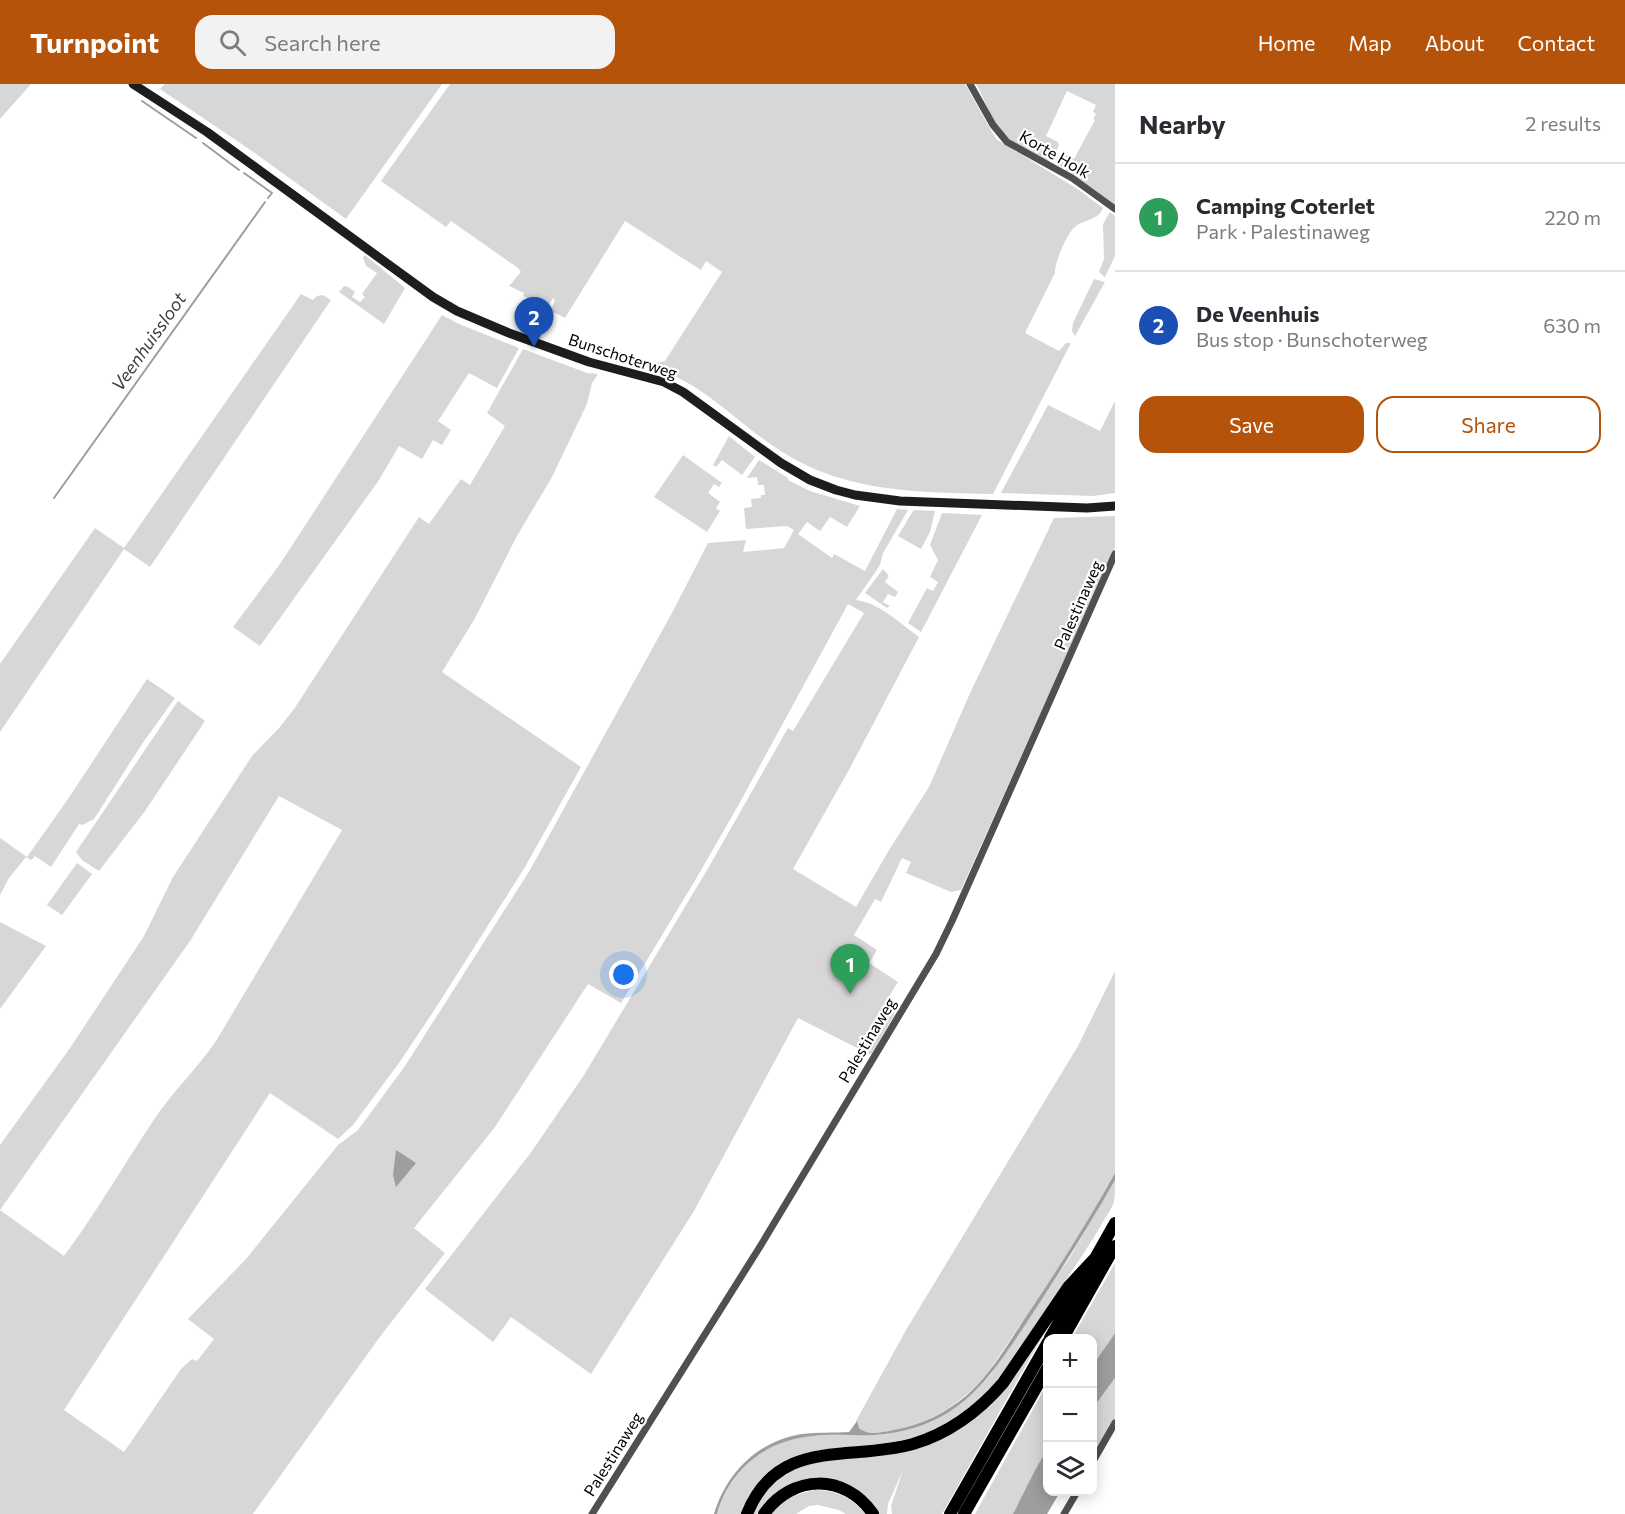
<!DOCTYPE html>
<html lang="en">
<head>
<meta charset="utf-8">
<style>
	:root { --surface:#fff; --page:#f2f2f3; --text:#2b2b33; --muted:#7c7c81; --line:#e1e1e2; --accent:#b45309 }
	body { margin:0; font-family:Commissioner,sans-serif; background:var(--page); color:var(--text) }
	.controls { position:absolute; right:18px; bottom:18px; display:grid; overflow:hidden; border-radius:12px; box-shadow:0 3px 15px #0003 }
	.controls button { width:54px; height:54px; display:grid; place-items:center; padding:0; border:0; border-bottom:2px solid var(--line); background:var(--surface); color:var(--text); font:30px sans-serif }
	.you { position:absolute; left:624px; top:891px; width:21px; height:21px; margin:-15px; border:4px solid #fff; border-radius:50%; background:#1a73e8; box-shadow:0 0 0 9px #1a73e833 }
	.badge { display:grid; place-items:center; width:39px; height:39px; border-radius:50%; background:var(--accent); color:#fff; font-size:20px; font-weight:700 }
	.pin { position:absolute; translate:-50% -50px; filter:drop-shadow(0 2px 3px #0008) }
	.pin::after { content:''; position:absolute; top:32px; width:21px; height:18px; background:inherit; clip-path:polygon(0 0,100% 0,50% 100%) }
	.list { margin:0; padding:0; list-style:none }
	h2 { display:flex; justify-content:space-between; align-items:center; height:78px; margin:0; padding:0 24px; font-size:26px }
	h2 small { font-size:20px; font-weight:400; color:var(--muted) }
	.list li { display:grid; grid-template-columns:39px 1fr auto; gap:18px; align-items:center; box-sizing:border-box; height:108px; padding:0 24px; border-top:2px solid var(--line) }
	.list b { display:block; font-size:22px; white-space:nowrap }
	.list p { margin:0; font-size:20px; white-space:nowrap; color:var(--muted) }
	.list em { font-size:20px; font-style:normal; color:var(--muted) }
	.actions { display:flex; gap:12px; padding:18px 24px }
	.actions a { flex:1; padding:14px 0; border:2px solid var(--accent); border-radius:18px; text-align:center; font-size:21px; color:var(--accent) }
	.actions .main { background:var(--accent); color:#fff }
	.icon { flex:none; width:33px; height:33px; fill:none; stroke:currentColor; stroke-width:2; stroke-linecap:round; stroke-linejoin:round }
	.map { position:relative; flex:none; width:1115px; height:1430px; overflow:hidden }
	header { display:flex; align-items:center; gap:36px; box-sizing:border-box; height:84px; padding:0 30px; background:var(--accent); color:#fff }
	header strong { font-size:28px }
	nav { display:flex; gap:33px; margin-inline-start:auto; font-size:21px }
	.search { width:420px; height:54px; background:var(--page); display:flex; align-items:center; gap:15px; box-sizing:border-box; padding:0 21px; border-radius:18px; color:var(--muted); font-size:22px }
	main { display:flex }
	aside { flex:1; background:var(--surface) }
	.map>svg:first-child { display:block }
	.green { fill:#d7d7d7; fill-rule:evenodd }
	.water { fill:#9e9e9e }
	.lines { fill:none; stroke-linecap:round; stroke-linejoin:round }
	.stream { stroke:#9e9e9e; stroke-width:2 }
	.minor { stroke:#505050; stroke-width:7 }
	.secondary { stroke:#1d1d1d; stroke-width:9 }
	.motorway { stroke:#000; stroke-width:12 }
	.labels { text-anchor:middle; stroke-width:4.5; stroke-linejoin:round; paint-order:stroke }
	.street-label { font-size:16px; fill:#000; stroke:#fff }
	.water-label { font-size:18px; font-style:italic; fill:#3f3f3f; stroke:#fff }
</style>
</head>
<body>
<header>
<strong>Turnpoint</strong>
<div class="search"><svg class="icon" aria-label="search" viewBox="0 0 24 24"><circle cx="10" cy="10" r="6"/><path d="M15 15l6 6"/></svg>Search here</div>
<nav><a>Home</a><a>Map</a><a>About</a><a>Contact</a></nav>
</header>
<main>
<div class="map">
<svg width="1115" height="1430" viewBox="0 0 1115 1430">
	<rect width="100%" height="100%" fill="#fff"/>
	<!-- green -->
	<path class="green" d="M0 0H31L0 35Z
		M165 0H442L346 135 249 65 160 5Z
		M450 0H965L996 55 1079 106 1103 124C1098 136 1086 135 1076 142 1068 147 1054 179 1055 189L1025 249 1059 267 1066 259H1071L993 410C919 408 848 409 784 369 738 341 706 300 654 284L656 279 665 277 722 188 706 177 701 186 625 137 565 234 551 227 555 216 553 214 545 227 525 218 527 214 523 212 524 209 509 202 521 188 518 184 451 137 446 143 381 97Z
		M976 0H1115V122L1057 80 1062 69 1074 75 1095 36 1093 35 1096 30 1093 28 1096 21 1067 7 1046 52 1058 58 1059 61 1052 76 1049 77C1032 70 1009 59 998 43 989 30 984 14 976 0Z
		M1110 128 1115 132V172L1105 193 1099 188 1104 175 1103 140Z
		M365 171 405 204 384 240 339 208 344 202 348 203 355 208 352 213 360 218 365 213 362 210 377 189 366 182 363 174Z
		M1094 195 1105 198 1075 252 1072 247 1073 239Z
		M301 210 313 216 317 212 323 211 331 216 150 483 124 465 0 648V580L95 444 124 464Z
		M442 231 459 240 519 264 497 304 469 289 438 337 451 346 442 361 433 356 422 375 399 362 379 396 260 562 233 543 280 480Z
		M523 265 587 289 598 290 592 299 587 320 552 393 517 452 474 536 442 588 581 683 525 783 435 925 399 979 353 1041 338 1055 270 1009 64 1326 124 1368 181 1285 192 1275 197 1277 214 1255 188 1235 246 1175 338 1061 358 1046 405 982 530 786 673 527 708 459 746 456 743 468 784 464 794 446 787 442 746 445 744 424 752 423 751 415 761 414V411H765L764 401H758L757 393 747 394 759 376 788 394V396L810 407 860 422 847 443 830 433 820 447 807 438 798 450 832 474 834 470 865 487 897 425 908 426 883 469 880 481 856 516C879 519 900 539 919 553L850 684 793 785 856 823 889 766 929 703 971 607 1054 434 1115 432V463L961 806 951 808 906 789 911 778 902 774 881 818 875 815 854 851 877 866 869 879 898 898 883 922 895 930 871 971 798 934 694 1127 591 1290 511 1233 493 1258 425 1205 532 1067 584 991 710 781 788 644 793 647 864 529 848 520 739 720 696 795 621 919 588 900 495 1043 414 1144 445 1169 379 1254 253 1430H0V1061L70 964 144 852 173 793 252 672 279 644 294 625 419 433 429 440 461 395 470 401 505 342 487 329ZM279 712 342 746 216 957C197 985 172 1008 153 1037 123 1082 96 1129 64 1172L0 1126 190 857Z
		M1115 317V409L1093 412 1001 409 1048 321 1100 347Z
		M729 352 755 373 742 391 722 376 716 383 713 381Z
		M683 371 722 399 719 403 714 400 708 409 720 418 716 424 720 427 707 448 654 413Z
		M915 426 935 427 930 448 921 465 898 452 913 427Z
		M942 429 982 431 921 548 908 539 927 504 933 507 938 498 930 493 938 476 930 461Z
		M883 485 889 492 885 498 898 508 895 513 888 510 883 518 890 522 887 524 865 509Z
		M147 595 175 614 142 660 94 735 83 741 79 740 51 783 35 772 31 776 26 773 9 794 0 811V754L27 773 68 715Z
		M178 617 205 637 145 727 99 787 82 776 76 768Z
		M77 779 92 790 62 831 47 821Z
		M0 838 46 862 0 925Z
		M1115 887V1089L1070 1167 989 1287C965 1317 933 1338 895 1346 885 1348 872 1350 862 1347L857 1342 856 1337 906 1246 1078 962Z
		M1115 1096C1115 1103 1115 1112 1114 1118 1112 1125 1106 1132 1103 1138 1091 1159 1077 1179 1064 1199 1034 1245 1000 1307 953 1336 930 1350 903 1358 876 1361 816 1366 767 1363 741 1430H717C731 1385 766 1356 813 1351 841 1349 868 1354 896 1348 933 1341 967 1319 991 1290L1070 1173Z
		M1115 1179V1249L1093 1281 1092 1254H1072Z
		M1052 1235 942 1430H892L891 1422 903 1386 888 1420 887 1430H875L831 1398C811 1405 769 1412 757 1430H750L758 1413 788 1385 957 1343Z
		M1115 1294V1334L1094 1372 1093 1367 1094 1366 1095 1362 1093 1361V1324Z
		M1047 1300V1366L1038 1381 1029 1401 1013 1430H975Z
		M816 1406C837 1406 852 1414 865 1430H846L839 1426 818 1421 809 1422 796 1430H771C783 1415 797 1409 816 1406Z"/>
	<!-- water -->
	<path class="water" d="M396 1066 416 1079 396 1103 393 1091Z
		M1115 1089V1096C1088 1144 1059 1189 1029 1235 1006 1269 985 1305 949 1328 930 1340 908 1347 885 1350 861 1353 837 1349 813 1352 766 1356 730 1385 717 1430H714C727 1388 758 1357 802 1350 818 1348 834 1349 849 1348L857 1337 859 1344C867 1352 883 1348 894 1346 921 1341 946 1329 967 1311 991 1290 1008 1260 1025 1234 1057 1187 1087 1139 1115 1089Z
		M1115 1249V1294L1093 1324V1281Z
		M1047 1366 1048 1408H1060L1047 1430H1013C1024 1409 1034 1386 1047 1366Z"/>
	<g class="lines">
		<!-- stream -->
		<path class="stream" d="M142 17 196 54
			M203 59 239 86
			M244 89 272 109 268 114
			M54 414 265 118"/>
		<!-- minor -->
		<path class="minor" d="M970 0 993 41 1007 58 1072 94 1115 125
			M1092 1379 1115 1339
			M592 1430 761 1161 936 870 952 837 1115 470
			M1064 1430 1077 1408"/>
		<!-- secondary -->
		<path class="secondary" d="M133 0 207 48 433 213 457 227 509 249 589 278 664 298 683 308 781 379 810 396 836 406 855 411 900 417 1087 424 1115 422"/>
		<!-- motorway -->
		<path class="motorway" d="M1050 1254 1115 1139
			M1063 1254 1115 1162
			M747 1430C778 1352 850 1378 913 1360 950 1349 978 1328 1003 1299L1069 1202 1096 1173
			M764 1430C792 1390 845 1389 873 1430
			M950 1430 1048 1258
			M964 1430 1048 1283"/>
	</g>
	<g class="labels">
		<!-- street labels -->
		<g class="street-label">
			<text transform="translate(1055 70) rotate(30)" y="6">Korte Holk</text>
			<text transform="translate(623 272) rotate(18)" y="6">Bunschoterweg</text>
			<text transform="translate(1078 521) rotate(-66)" y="6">Palestinaweg</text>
			<text transform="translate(867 956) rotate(-59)" y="6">Palestinaweg</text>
			<text transform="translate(613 1370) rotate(-58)" y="6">Palestinaweg</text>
		</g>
		<!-- water labels -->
		<g class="water-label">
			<text transform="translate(149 258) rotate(-55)" y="6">Veenhuissloot</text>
		</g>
	</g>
</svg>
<div class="controls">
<button>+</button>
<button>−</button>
<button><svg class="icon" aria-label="layers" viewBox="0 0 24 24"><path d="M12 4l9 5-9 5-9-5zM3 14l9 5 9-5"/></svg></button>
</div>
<div class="you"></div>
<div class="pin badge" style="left:850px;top:910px;background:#2e9e5b">1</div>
<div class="pin badge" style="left:534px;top:263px;background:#1a4fb4">2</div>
</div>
<aside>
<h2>Nearby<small>2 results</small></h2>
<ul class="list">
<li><span class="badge" style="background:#2e9e5b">1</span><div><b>Camping Coterlet</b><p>Park · Palestinaweg</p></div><em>220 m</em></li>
<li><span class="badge" style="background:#1a4fb4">2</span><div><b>De Veenhuis</b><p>Bus stop · Bunschoterweg</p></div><em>630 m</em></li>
</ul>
<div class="actions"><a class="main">Save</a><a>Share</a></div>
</aside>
</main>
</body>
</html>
